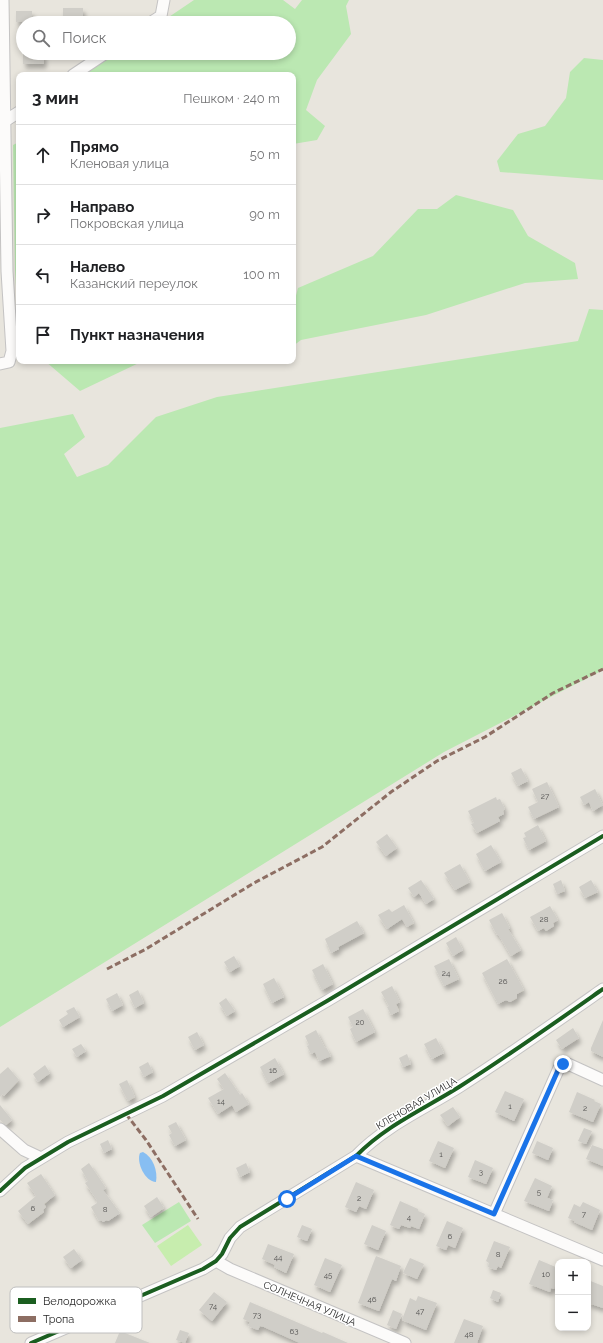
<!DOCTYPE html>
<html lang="ru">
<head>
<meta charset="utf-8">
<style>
	:root { --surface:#fff; --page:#f2f2f2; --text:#202124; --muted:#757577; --line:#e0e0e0 }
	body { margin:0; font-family:Raleway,sans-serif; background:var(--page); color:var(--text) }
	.controls { position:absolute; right:12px; bottom:12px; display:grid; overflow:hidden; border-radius:8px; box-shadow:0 2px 6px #0003 }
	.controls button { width:36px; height:36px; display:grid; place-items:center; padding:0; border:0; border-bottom:1px solid var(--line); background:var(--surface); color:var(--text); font:20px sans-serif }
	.stop { position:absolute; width:12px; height:12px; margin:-9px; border:3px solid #1a73e8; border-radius:50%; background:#fff }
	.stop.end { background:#1a73e8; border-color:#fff; box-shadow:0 1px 4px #0008 }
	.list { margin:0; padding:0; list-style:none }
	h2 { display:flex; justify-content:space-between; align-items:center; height:52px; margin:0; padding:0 16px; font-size:17px }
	h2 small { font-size:13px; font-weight:400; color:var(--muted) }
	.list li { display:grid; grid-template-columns:26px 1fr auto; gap:12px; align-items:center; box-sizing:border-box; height:60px; padding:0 16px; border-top:1px solid var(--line) }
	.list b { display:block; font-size:15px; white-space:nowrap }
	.list p { margin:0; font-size:13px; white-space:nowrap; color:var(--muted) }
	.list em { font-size:13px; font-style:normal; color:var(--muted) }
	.icon { flex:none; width:22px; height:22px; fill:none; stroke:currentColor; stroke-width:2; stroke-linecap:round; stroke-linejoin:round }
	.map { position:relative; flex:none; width:603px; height:1343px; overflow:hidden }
	.search { position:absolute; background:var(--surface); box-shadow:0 2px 6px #0003; left:16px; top:16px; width:280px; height:44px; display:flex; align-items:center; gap:10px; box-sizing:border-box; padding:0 14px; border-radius:22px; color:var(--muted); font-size:15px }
	.panel { position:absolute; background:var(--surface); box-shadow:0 2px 6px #0003; left:16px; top:72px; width:280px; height:292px; border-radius:8px }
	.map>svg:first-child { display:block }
	.green { fill:#bbe8b2 }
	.pitch { fill:#c7edae }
	.water { fill:#87bef2 }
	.building { fill:#d0cec8; filter:url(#shadow) }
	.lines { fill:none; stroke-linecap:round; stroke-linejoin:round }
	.minor-casing { stroke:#c4c3c3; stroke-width:13 }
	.minor { stroke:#fcfbfa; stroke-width:11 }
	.quiet { stroke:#8d6e63; stroke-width:3; stroke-dasharray:6 3; stroke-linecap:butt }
	.cycleway-casing { stroke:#fff; stroke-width:6 }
	.cycleway { stroke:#1b5e20; stroke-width:4 }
	.route { stroke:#1a73e8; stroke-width:5 }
	.labels { text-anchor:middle; stroke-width:3; stroke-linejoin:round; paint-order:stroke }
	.number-label { font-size:8px; fill:#535251 }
	.street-label { font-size:10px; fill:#282828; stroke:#fff }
	.key { fill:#fff; stroke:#bebebe; stroke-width:1 }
	.key-label { font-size:11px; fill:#282828 }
</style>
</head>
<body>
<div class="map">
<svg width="603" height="1343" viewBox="0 0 603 1343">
	<defs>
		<filter id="shadow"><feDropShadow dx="2.5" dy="4.5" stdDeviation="2" flood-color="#0004"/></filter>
	</defs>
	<rect width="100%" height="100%" fill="#e8e5dd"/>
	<!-- green -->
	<path class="green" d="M194 0H283L295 9 302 0H349L346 6 351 34 317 80 306 110 325 126 317 140 293 144V75H84L116 53H289V23H160Z
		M584 58 603 60V180L500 172 497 161 518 134 545 126 566 98 570 72Z
		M19 142V302H17L15 270 13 145Z
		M456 195 513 210 528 236 575 263 578 279 525 283 426 315 301 340 293 346V307L298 288 373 256 418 209H437Z
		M589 309 603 310V670L444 752 0 1027V428L73 414 85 437 64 454 77 477 108 465 156 417 217 397 578 341Z
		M45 361H143L80 391Z
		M179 1202 191 1221 155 1243 142 1225Z"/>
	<!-- pitch -->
	<path class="pitch" d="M188 1225 202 1245 171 1266 157 1246Z"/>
	<!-- water -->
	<path class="water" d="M143 1152C153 1157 158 1171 156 1182 145 1182 136 1162 140 1153Z"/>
	<!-- building -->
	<path class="building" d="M63 8H83V20L63 21Z
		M16 11H32V21L16 22Z
		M23 53H44V64H23Z
		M521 768 528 781 518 786 511 773Z
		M547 782 559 807 534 819 528 807 538 802 532 789Z
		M595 789 603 805 593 811 589 802 584 805 580 797Z
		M496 797 497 800 500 799 505 809 503 811 504 814 498 817 500 821 477 833 471 824 474 823 468 811Z
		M538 825 546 841 529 850 523 838 526 837 524 833Z
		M387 834 397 848 386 856 376 842Z
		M491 845 501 862 485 871 476 854Z
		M460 864 470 882 455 890 444 873Z
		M421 880 434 899 426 904 419 893 414 897 408 888Z
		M561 880 565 891 557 894 553 884Z
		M591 880 598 892 585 898 579 887Z
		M404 905 414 923 407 927 402 919 387 929 378 915 389 909 392 912Z
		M550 906 558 920 553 923 554 926 546 931 544 928 538 931 530 917Z
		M502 913 510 928 508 929 521 950 511 956 498 934 497 935 489 920Z
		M357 921 364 933 338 947 339 949 331 953 325 939Z
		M456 937 463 950 453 956 446 943Z
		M234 956 240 966 230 972 224 962Z
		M449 959 459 979 444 986 434 966Z
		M507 959 524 990 517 994V998L510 1002 506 1000 498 1004 482 973Z
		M323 964 333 984 322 990 312 970Z
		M274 978 284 997 272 1003 263 984Z
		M392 986 400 1002 396 1004 399 1011 391 1015 387 1007 389 1006 381 992Z
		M138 990 144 1003 135 1008 129 995Z
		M117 993 123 1005 112 1011 106 999Z
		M226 998 235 1011 227 1016 219 1003Z
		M74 1007 80 1017 63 1027 59 1020 68 1014 66 1011Z
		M363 1009 375 1032 356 1042 350 1029 353 1027 348 1017Z
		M603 1020V1057L591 1051V1048Z
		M573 1028 579 1038 562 1049 556 1040Z
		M316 1030 325 1048 326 1047 331 1056 319 1061 315 1052 311 1054 307 1046 309 1045 305 1036Z
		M197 1032 204 1045 195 1050 188 1037Z
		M436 1038 444 1053 432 1059 424 1044Z
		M81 1044 86 1051 77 1057 72 1049Z
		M407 1054 411 1064 403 1067 399 1058Z
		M275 1058 284 1074 268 1083 260 1067Z
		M148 1062 153 1072 144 1077 139 1067Z
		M45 1065 50 1073 38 1082 33 1074Z
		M8 1067 19 1080 4 1096 3 1094 0 1097V1074Z
		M225 1073 240 1095 242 1093 249 1104 236 1112 232 1105 218 1114 208 1098 224 1089 217 1079Z
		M127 1080 135 1097 128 1101 119 1084Z
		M505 1091 524 1099 514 1121 495 1112Z
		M577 1092 595 1100 594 1101 601 1104 593 1122 569 1112Z
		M0 1105 12 1120 6 1125 0 1120Z
		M453 1107 460 1117 448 1126 440 1115Z
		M176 1122 186 1140 175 1146 169 1135 172 1133 168 1126Z
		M584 1128 592 1131 586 1144 578 1141Z
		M108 1140 112 1149 104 1153 100 1144Z
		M438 1141 454 1148 445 1168 429 1161Z
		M537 1141 553 1148 548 1160 532 1153Z
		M592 1145 603 1149V1166L586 1159Z
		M475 1160 493 1168 486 1184 468 1177Z
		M89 1163 106 1188 103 1190 120 1213 108 1221 107 1220 103 1222 101 1220 99 1221 91 1207 97 1203 96 1200H97L85 1183 88 1181 81 1169Z
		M246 1163 250 1172 240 1177 236 1168Z
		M41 1174 55 1195 44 1204 46 1207 43 1210 44 1212 28 1224 18 1211 36 1196 27 1183Z
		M535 1178 552 1186 547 1198 553 1200 549 1211 524 1201Z
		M356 1182 374 1190 366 1209 359 1206 356 1212 345 1207Z
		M157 1197 164 1208 151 1217 144 1206Z
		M400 1201 418 1209V1211L425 1214 419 1229 411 1226 410 1228 401 1225 399 1229 390 1225Z
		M583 1202 600 1210 592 1230 574 1222 575 1221 568 1218 574 1204 580 1207Z
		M447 1221 463 1228 455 1248 448 1245 446 1250 436 1246Z
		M302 1225 312 1229 307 1241 297 1237Z
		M372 1225 386 1231 378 1250 364 1244Z
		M494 1241 510 1247 501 1268 498 1266 496 1270 488 1267 489 1263 486 1261Z
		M268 1244 294 1254 286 1273 274 1267 275 1265 262 1259Z
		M74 1249 82 1260 71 1268 63 1257Z
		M376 1256 401 1266 396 1281 392 1279 379 1311 358 1303Z
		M325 1258 342 1265 330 1292 314 1285Z
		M410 1258 424 1264 417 1279 403 1273Z
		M539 1260 558 1268V1279L554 1289 551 1288 550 1292 529 1284Z
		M588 1280 603 1286V1308L588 1303Z
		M493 1290 501 1293 498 1302 490 1298Z
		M214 1292 227 1302 212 1321 199 1310Z
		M418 1296 437 1303 426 1330 402 1320 410 1298 416 1301Z
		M250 1302 322 1333 323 1332 348 1343H300L264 1327 260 1326 258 1330 248 1326 250 1322 243 1319Z
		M393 1310 402 1314 396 1329 387 1325Z
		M464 1319 483 1326 477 1343H454Z
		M180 1330 189 1333 185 1343 176 1340Z
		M120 1331 150 1343H115Z"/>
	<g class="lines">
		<!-- minor casing -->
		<g class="minor-casing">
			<path id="minor" d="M150 23 161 16 164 0
				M73 75 106 53
				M5 121 19 112
				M0 364 9 362 12 351 7 271 3 0
				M0 1129 24 1150 41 1158
				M356 1156 603 1260
				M0 1191 25 1168 68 1142 163 1096 327 1001 603 836
				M494 1214 559 1068 563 1064H568L603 1080
				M216 1261 230 1269 405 1343
				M31 1343 203 1269 216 1261 222 1254 230 1238 240 1227 356 1156C385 1126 424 1109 459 1087 508 1056 556 1022 603 989"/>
		</g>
		<!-- minor -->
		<use href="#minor" class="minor"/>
		<!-- quiet -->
		<path class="quiet" d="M107 969 146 949 254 883 322 847 391 792 437 761 485 737 553 693 603 669
			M126 1114 146 1140 198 1219"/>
		<!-- cycleway casing -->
		<g class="cycleway-casing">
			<path id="cycleway" d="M0 1191 25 1168 68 1142 163 1096 327 1001 603 836
				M31 1343 203 1269 216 1261 222 1254 230 1238 240 1227 356 1156C385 1126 424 1109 459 1087 508 1056 556 1022 603 989"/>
		</g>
		<!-- cycleway -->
		<use href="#cycleway" class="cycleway"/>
	</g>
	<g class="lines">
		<!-- route -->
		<path class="route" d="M287 1199 356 1156 494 1214 559 1068 563 1064"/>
	</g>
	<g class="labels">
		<!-- number labels -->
		<g class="number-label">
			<text x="545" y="799">27</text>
			<text x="544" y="922">28</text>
			<text x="446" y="976">24</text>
			<text x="503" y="984">26</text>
			<text x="360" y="1025">20</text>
			<text x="273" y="1073">16</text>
			<text x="221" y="1104">14</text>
			<text x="510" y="1109">1</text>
			<text x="585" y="1111">2</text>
			<text x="441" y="1157">1</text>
			<text x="481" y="1175">3</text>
			<text x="539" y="1195">5</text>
			<text x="359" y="1201">2</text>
			<text x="33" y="1211">6</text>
			<text x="105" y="1212">8</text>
			<text x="584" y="1217">7</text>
			<text x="409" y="1220">4</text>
			<text x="450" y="1239">6</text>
			<text x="498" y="1257">8</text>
			<text x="278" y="1260">44</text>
			<text x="546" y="1277">10</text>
			<text x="328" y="1278">45</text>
			<text x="372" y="1302">46</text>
			<text x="213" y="1309">74</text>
			<text x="420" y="1314">47</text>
			<text x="257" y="1318">73</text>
			<text x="294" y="1334">63</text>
			<text x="469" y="1337">48</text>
		</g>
		<!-- street labels -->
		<g class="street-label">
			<text transform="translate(416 1103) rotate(-31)" y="4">КЛЕНОВАЯ УЛИЦА</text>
			<text transform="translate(310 1303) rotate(23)" y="4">СОЛНЕЧНАЯ УЛИЦА</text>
		</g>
	</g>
	<!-- legend -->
	<rect x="10" y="1287" width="132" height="46" rx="6" class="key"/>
	<rect x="18" y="1298" width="18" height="6" fill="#1b5e20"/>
	<rect x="18" y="1316" width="18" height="6" fill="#8d6e63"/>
	<g class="key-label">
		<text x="43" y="1305">Велодорожка</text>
		<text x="43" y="1323">Тропа</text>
	</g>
</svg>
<div class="controls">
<button>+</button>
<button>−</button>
</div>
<div class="stop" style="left:287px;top:1199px"></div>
<div class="stop end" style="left:563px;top:1064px"></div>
<div class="search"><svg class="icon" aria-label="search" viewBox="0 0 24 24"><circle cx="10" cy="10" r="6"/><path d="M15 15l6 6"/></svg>Поиск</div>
<section class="panel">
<h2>3 мин<small>Пешком · 240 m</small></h2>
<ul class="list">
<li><svg class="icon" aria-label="ahead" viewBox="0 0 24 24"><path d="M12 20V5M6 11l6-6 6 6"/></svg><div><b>Прямо</b><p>Кленовая улица</p></div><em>50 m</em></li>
<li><svg class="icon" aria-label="right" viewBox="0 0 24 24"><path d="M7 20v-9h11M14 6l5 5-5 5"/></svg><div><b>Направо</b><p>Покровская улица</p></div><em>90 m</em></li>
<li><svg class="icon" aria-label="left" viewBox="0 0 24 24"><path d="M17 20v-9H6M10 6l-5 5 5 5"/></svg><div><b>Налево</b><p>Казанский переулок</p></div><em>100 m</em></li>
<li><svg class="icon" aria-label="arrive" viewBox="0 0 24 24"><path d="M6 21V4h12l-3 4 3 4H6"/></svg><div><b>Пункт назначения</b></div></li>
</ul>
</section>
</div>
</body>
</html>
